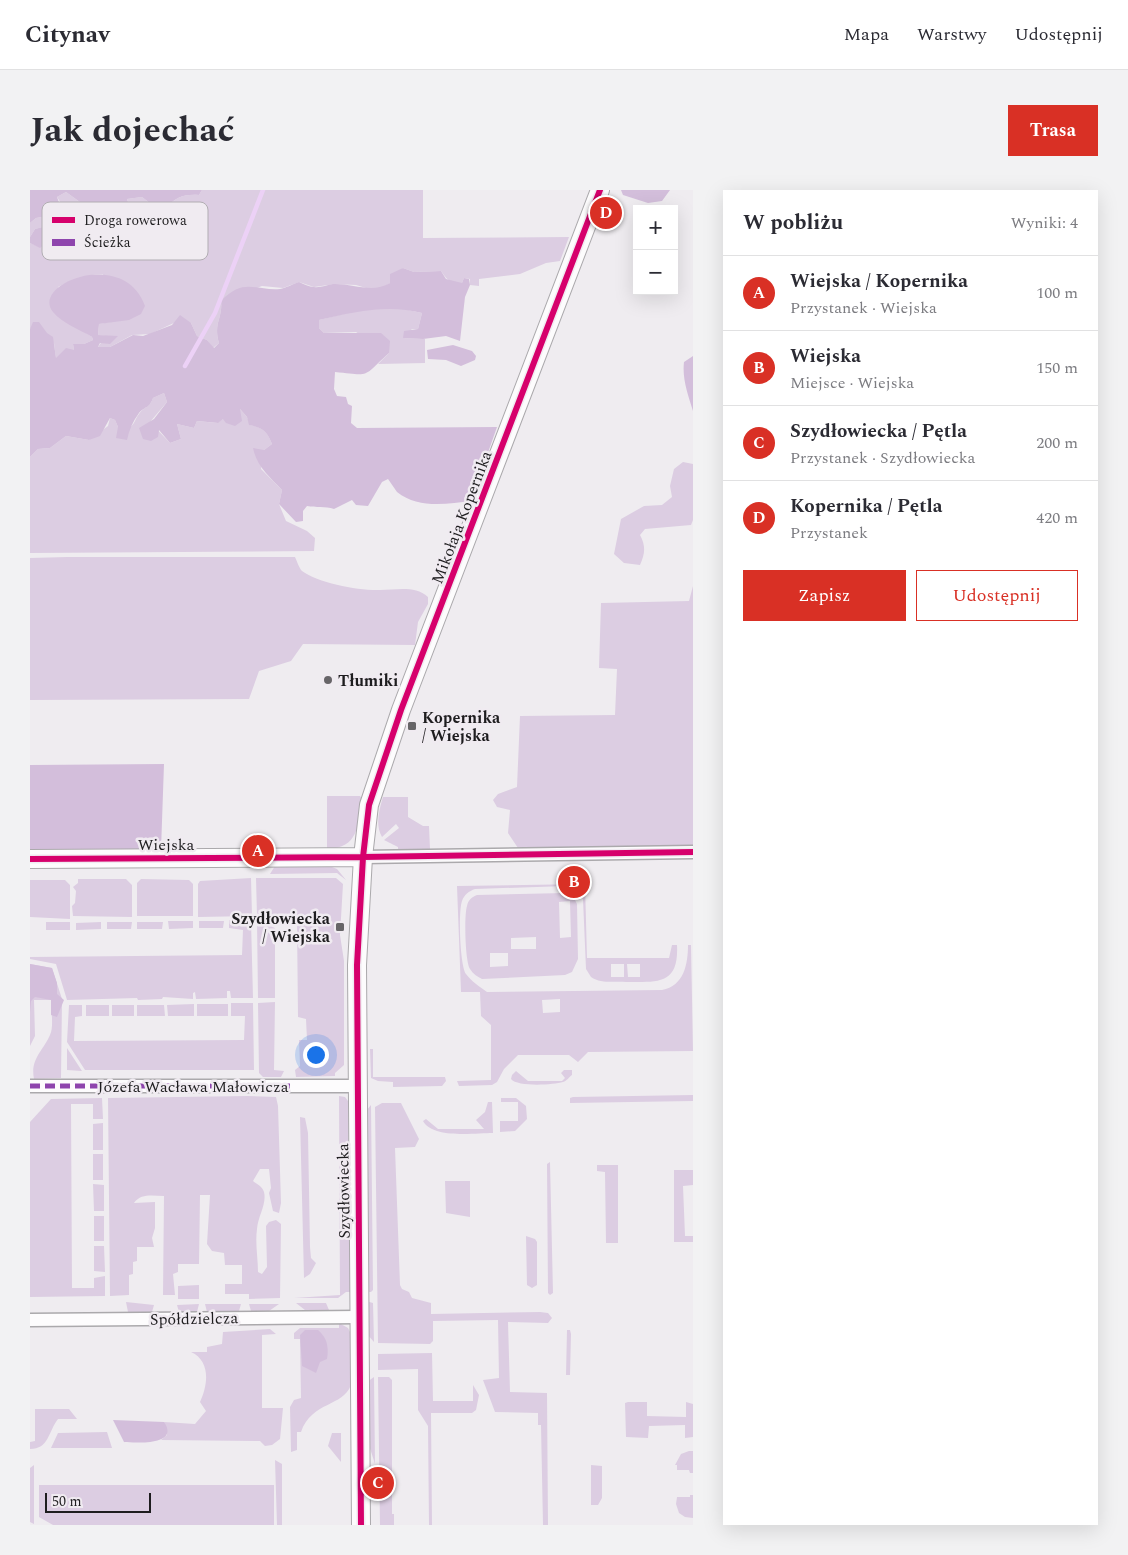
<!DOCTYPE html>
<html lang="pl">
<head>
<meta charset="utf-8">
<style>
	:root { --surface:#fff; --page:#f2f2f3; --text:#2b2b33; --muted:#7c7c81; --line:#e1e1e2; --accent:#d93025 }
	body { margin:0; font-family:Spectral,serif; background:var(--page); color:var(--text) }
	.controls { position:absolute; right:15px; top:15px; display:grid; overflow:hidden; border-radius:0px; box-shadow:0 5px 20px #0002 }
	.controls button { width:45px; height:45px; display:grid; place-items:center; padding:0; border:0; border-bottom:1px solid var(--line); background:var(--surface); color:var(--text); font:25px sans-serif }
	.scale { position:absolute; left:15px; bottom:12px; width:106px; box-sizing:border-box; padding-left:5px; border:2px solid #1e1d1f; border-top:0; font-size:14px; line-height:18px; white-space:nowrap; color:#1e1d1f; -webkit-text-stroke:4px #f0ebf1; paint-order:stroke }
	.you { position:absolute; left:285px; top:864px; width:18px; height:18px; margin:-12px; border:4px solid #fff; border-radius:50%; background:#1a73e8; box-shadow:0 0 0 8px #1a73e833 }
	.badge { display:grid; place-items:center; width:32px; height:32px; border-radius:50%; background:var(--accent); color:#fff; font-size:16px; font-weight:700 }
	.pin { position:absolute; translate:-50% -50%; border:2px solid #fff; box-shadow:0 1px 5px #0006 }
	.list { margin:0; padding:0; list-style:none }
	h2 { display:flex; justify-content:space-between; align-items:center; height:65px; margin:0; padding:0 20px; font-size:21px }
	h2 small { font-size:16px; font-weight:400; color:var(--muted) }
	.list li { display:grid; grid-template-columns:32px 1fr auto; gap:15px; align-items:center; box-sizing:border-box; height:75px; padding:0 20px; border-top:1px solid var(--line) }
	.list b { display:block; font-size:19px; white-space:nowrap }
	.list p { margin:0; font-size:16px; white-space:nowrap; color:var(--muted) }
	.list em { font-size:16px; font-style:normal; color:var(--muted) }
	.actions { display:flex; gap:10px; padding:15px 20px }
	.actions a { flex:1; padding:11px 0; border:1px solid var(--accent); border-radius:0px; text-align:center; font-size:18px; color:var(--accent) }
	.actions .main { background:var(--accent); color:#fff }
	.map { position:relative; flex:none; width:663px; height:1335px; overflow:hidden; border-radius:0px }
	header { display:flex; align-items:center; gap:30px; box-sizing:border-box; height:70px; padding:0 25px; background:var(--surface); border-bottom:1px solid var(--line) }
	header strong { font-size:24px }
	nav { display:flex; gap:28px; margin-inline-start:auto; font-size:18px }
	.intro { display:flex; align-items:center; justify-content:space-between; box-sizing:border-box; height:120px; padding:0 30px }
	h1 { margin:0; font-size:35px }
	.button { padding:12px 22px; border-radius:0px; background:var(--accent); color:#fff; font-size:18px; font-weight:700 }
	main { display:flex; gap:30px; padding:0 30px }
	aside { flex:1; background:var(--surface); border-radius:0px; box-shadow:0 5px 20px #0002 }
	.map>svg:first-child { display:block }
	.green { fill:#dccde2; fill-rule:evenodd }
	.forest { fill:#d3bedb }
	.lines { fill:none; stroke-linecap:round; stroke-linejoin:round }
	.stream { stroke:#ecd1f6; stroke-width:4.5 }
	.street-casing { stroke:#aba9ac; stroke-width:15 }
	.secondary-casing { stroke:#aba9ac; stroke-width:20 }
	.street { stroke:#fdfcfd; stroke-width:12 }
	.secondary { stroke:#fdfcfd; stroke-width:18 }
	.quiet { stroke:#8e44ad; stroke-width:5; stroke-dasharray:10 5; stroke-linecap:butt }
	.cycleway-casing { stroke:#f0ebf1; stroke-width:9 }
	.cycleway { stroke:#d6006c; stroke-width:6 }
	.poi-dot { fill:#676568; stroke:#f0ebf1; stroke-width:2 }
	.labels { text-anchor:middle; stroke-width:5; stroke-linejoin:round; paint-order:stroke }
	.street-label { font-size:16px; fill:#1e1d1f; stroke:#f0ebf1 }
	.poi-label { font-size:16px; font-weight:bold; fill:#1e1d1f; stroke:#f0ebf1; text-anchor:start }
	.key { fill:#f0ebf1; stroke:#b1adb2; stroke-width:1 }
	.key-label { font-size:14px; fill:#1e1d1f }
</style>
</head>
<body>
<header>
<strong>Citynav</strong>
<nav><a>Mapa</a><a>Warstwy</a><a>Udostępnij</a></nav>
</header>
<div class="intro"><h1>Jak dojechać</h1><a class="button">Trasa</a></div>
<main>
<div class="map">
<svg width="663" height="1335" viewBox="0 0 663 1335">
	<rect width="100%" height="100%" fill="#efecf0"/>
	<!-- green -->
	<path class="green" d="M172 0H393V48L539 47 530 71 516 73 490 84 449 89V96L440 95V89L434 88 432 93C421 94 417 90 411 81L384 82 373 78 360 93 352 98H336L326 95 305 94 284 97 269 92 253 98 232 96 191 111C193 128 183 133 189 153L183 158 177 150 167 146 161 133 146 132 120 144 102 145 80 157H68L76 146 68 145 69 134 80 132 73 84C56 85 43 89 28 97L53 141 62 147 63 150 54 154H43L44 160 26 169 24 153 2 138 0 139V53L10 57 17 51 27 52 42 47 52 52 62 49 74 37 56 28 43 32 27 7 36 2 101 49 105 28 97 9 112 7 121 14 134 19C146 8 152 4 169 5Z
		M17 26 25 34 5 39 0 47V33L6 28Z
		M369 118 392 123 388 139H382L373 148 395 149V173L348 174 359 163 326 142 294 143 289 138V130L329 120Z
		M134 203 137 212 120 232 140 253 151 249 147 234 164 238 167 231 187 233 209 218 217 227 220 235C233 238 237 241 242 254L234 260 231 279 252 300 249 314 256 331 277 341 285 348 284 361 0 363V267L8 259 20 258 36 246 59 250 78 236 80 228 85 230 88 237 99 238C105 234 105 229 109 224 114 216 119 219 123 208Z
		M653 272 663 274V330L661 335 615 339 610 345C616 356 615 364 610 375L594 373 584 364 591 329 614 316 632 315 642 307 640 296 644 279Z
		M37 367H265C267 371 269 378 272 381 288 393 330 401 350 400 366 400 385 395 398 407V414L388 432 385 455 273 454 261 471 229 481 219 509 0 510V368Z
		M663 396V657L578 660 575 657 568 656 498 660 488 658 478 643 480 620 467 617 463 610 468 604 487 597 490 526 585 525 587 479 569 478 571 413 659 411Z
		M297 606H330L333 610C327 636 329 658 297 659Z
		M353 607H378V627L393 636H399L400 659 368 660V657L354 650 369 638 366 634 352 647C345 635 349 620 353 607Z
		M297 675 307 679 316 690 307 683 240 684 245 676Z
		M221 688 222 726 168 727V694L170 691Z
		M226 688H306L313 694 310 745 314 771V875L305 883V886L266 887 265 880 270 876 269 850H277L276 829 268 827 267 732H245L227 726Z
		M48 689H96L102 695V727L43 726 42 716 45 713 46 701 43 697 48 693Z
		M111 689 159 690 163 694V726H107V693Z
		M0 690H35L40 695V729L0 727Z
		M555 694 557 768H639L642 755H647C649 795 628 792 596 792 584 791 571 794 561 787L556 779 553 709 548 702 536 696 445 699C439 701 434 705 432 711 428 722 430 776 436 784 441 791 450 797 457 802L632 800C654 796 658 774 658 755H661L663 861 558 862 548 872 539 865H488L474 879 467 892 462 895 429 896 427 891 461 890V835L451 826 450 802H431L427 696ZM581 774H594V787H581ZM597 774H610V787H598ZM530 809V822L513 823 512 810Z
		M535 703 543 706 547 714 548 769 542 782 535 785 452 789C448 787 443 784 440 779 435 771 434 725 437 716 438 710 442 707 447 705ZM540 711 541 747 530 748 529 712ZM506 747V759H481V748ZM460 763H478V776L460 777Z
		M199 730 221 731 223 808H201L200 801H197V808L166 809 165 802 163 803V809L133 807 132 809 108 810 107 808 37 810 26 774 0 769V767L212 765 213 740 199 738Z
		M138 731H163V738L139 739Z
		M169 731H194L193 738H169Z
		M227 731 245 738V808H228Z
		M16 732H40V740H16Z
		M71 732V739L46 740V733Z
		M77 732H102L101 739H77Z
		M107 732H133L132 739H107Z
		M0 774 22 778 32 809 31 888 4 889C0 869 13 861 20 845 24 837 21 820 21 810H4L5 846 0 856Z
		M245 812 244 880 254 881 251 887H233L229 883 228 813Z
		M201 813H223L224 880H55L37 852 39 815H52V826L45 827 44 851 214 850 215 826H201Z
		M164 814V826H138L137 815Z
		M167 814H198V826H167Z
		M56 815H79V826H56Z
		M82 815H104V826H82Z
		M107 815H134L135 826H107Z
		M37 858 52 881 37 880Z
		M340 859H343V887H415L416 891 412 896 363 897V892L348 891 341 888Z
		M534 880H542V885C539 887 537 891 533 892 523 895 487 897 481 889L482 885 486 881 498 891H532L535 888 531 883Z
		M663 905V911L540 913V908L543 907Z
		M218 906 246 907 248 916 251 1013 249 1023 243 1021 239 1003 241 998 239 979H230L223 991C228 995 232 996 234 1002 237 1014 228 1026 227 1039 225 1053 228 1068 228 1082L232 1084 237 1077 236 1036 239 1032 246 1030 251 1034 250 1108 219 1109V1104H195V1094H212V1075H195L194 1063 182 1061 177 1054 180 1005H170L169 1074H148V1082L143 1084 145 1105H133L134 1006C123 1006 111 1003 104 1013L125 1012V1038L122 1048 124 1057H107V1071L103 1072V1084L99 1085V1105L80 1106 78 908Z
		M309 906 315 907 318 911 321 1102H316L308 1108H264L310 1105Z
		M72 908 73 929H63V914H41L42 1098H64V1088L75 1086V1106L0 1107V932L21 909Z
		M471 908H486L496 916 497 929 485 941 470 942V931H488V912H471Z
		M458 912H462L463 943C444 943 403 949 393 931L396 929 408 939H454L446 930 455 922Z
		M352 913H371L389 949 385 957 365 958 370 1095 372 1099 379 1102 382 1108 401 1113V1124L510 1122 518 1123 522 1128 518 1133 478 1132 480 1202 517 1203 518 1335H513L511 1235H508V1223L465 1222 453 1190 469 1188 468 1130 403 1131V1151L400 1154 348 1153 345 917Z
		M341 915 343 1100 341 1102H336V921Z
		M270 927 275 928 278 943 280 1057 281 1068 286 1073 280 1084 274 1088Z
		M73 933V960H63V934Z
		M63 964H73V990H63Z
		M520 972 523 1103 520 1105 518 1103 517 974Z
		M567 975H588V1053H576L575 982 567 981Z
		M644 980H663V995L653 996 655 1046H663V1052H644Z
		M415 991H440V1027L416 1023Z
		M63 994 74 995V1021H64Z
		M64 1026H74V1051H64Z
		M496 1046 505 1049 507 1052V1095L502 1098 497 1095Z
		M64 1056H74L75 1082 64 1081Z
		M169 1095V1109H148V1096Z
		M336 1111 343 1113 344 1152 337 1144Z
		M96 1112 124 1115 122 1122H98Z
		M266 1113H296L299 1120H275Z
		M169 1114 167 1122H149L147 1115Z
		M175 1114H211L209 1121 177 1122Z
		M219 1114H249L239 1121H221Z
		M309 1133 318 1138 321 1144C321 1157 325 1184 321 1195 313 1217 282 1211 271 1242H267V1260L261 1262 260 1217 264 1210 271 1208 270 1149H264V1143L270 1138H309Z
		M240 1139 246 1144 232 1145V1218H253L250 1249 242 1255 235 1256 230 1251 131 1250 137 1245 134 1232 165 1234 176 1221 170 1212C178 1195 181 1171 161 1162H177V1157L192 1154 193 1142Z
		M537 1140H540L541 1144 540 1185H536Z
		M402 1163 403 1211H443V1195L449 1205 446 1220 442 1223H401L402 1335H399L398 1236 388 1220V1179L348 1180V1164Z
		M344 1187 345 1274 337 1249V1192Z
		M348 1187H359L362 1190V1324H364V1335H350Z
		M598 1212H617V1226L656 1227V1212L663 1214V1247L655 1248V1235L619 1236 618 1248 596 1247 595 1213Z
		M5 1219H39L47 1229H28C18 1242 19 1259 0 1259V1252L5 1251Z
		M77 1242 82 1258H21L28 1243Z
		M302 1243H311V1272L298 1256Z
		M659 1261H663V1283H660L659 1280H647V1275H645L651 1264Z
		M245 1270 252 1274V1335H247Z
		M4 1275V1334L0 1332V1278Z
		M561 1275 572 1276V1308L568 1315H561Z
		M9 1295H244V1335H23L9 1327Z
		M660 1305H663V1328L655 1327 649 1323 646 1314 647 1307H660Z"/>
	<!-- forest -->
	<path class="forest" d="M0 0H172L169 5C152 4 146 8 134 19L121 14 112 7 97 9C102 24 109 33 101 49L36 2 27 7 30 15 38 17 39 26 43 32 56 28 74 36 62 49 65 58H55L52 52 42 47 27 52H17L10 58 0 53V47L5 39 24 34 17 26 6 28 0 33Z
		M591 0H640L632 11 618 13 593 5Z
		M373 78 384 82 411 81 416 89 432 93 434 88 439 89 440 95 435 107 430 151 416 146 393 149 373 148 374 141 388 139 392 123C357 114 324 122 289 130V138L294 143H351L360 151 359 163C332 187 343 186 305 182L304 199 307 206 316 207 318 214 322 216 321 233 327 238 467 237 441 311C417 314 388 319 367 302 364 298 361 293 358 289L352 292 338 316 326 315 322 310 304 319C295 316 286 318 277 316L273 321V331L266 332 249 314 252 300C239 286 227 277 223 258L234 260 242 254C237 241 233 238 219 235L217 227 210 219 212 231 205 236 196 233 193 229 188 233 167 231 164 238 147 234 151 249 140 253 129 240 128 247 121 251 113 249 109 238 124 229 137 212 134 203 123 208C119 219 115 216 109 223 103 231 99 240 97 250L86 248 88 237 85 230 80 228 70 246 59 250 36 246 20 258 8 259 0 267V139L3 132H9L17 143 23 147 26 168 36 158 44 160 43 154H54L63 150 62 147C49 139 33 134 23 122 0 94 94 57 115 116L111 124 99 130 69 134 68 145 88 146 80 154 70 153 68 157H80L103 145 113 146 142 135 150 125 161 133 167 146 177 150 184 158 189 153C183 133 193 128 191 111 214 87 225 101 250 99 256 98 263 94 269 92 274 94 279 97 284 97 290 98 297 95 303 94 322 93 342 104 360 93V84Z
		M423 155 442 161 446 166 445 170 431 176 416 170 398 169 397 160Z
		M663 166V221C658 205 652 189 654 172Z
		M134 574 131 660 0 661V575Z
		M0 774 22 778 27 793V804L34 810 27 827 21 825V810L5 807 1 811 0 822Z
		M275 1140H288C297 1148 299 1156 297 1169L290 1172 286 1183 272 1176 270 1145Z
		M83 1230 134 1232C150 1255 107 1253 94 1252Z"/>
	<g class="lines">
		<!-- stream -->
		<path class="stream" d="M155 176 185 123 233 0"/>
		<!-- street casing -->
		<g class="street-casing">
			<path id="street" d="M333 667 663 662
				M0 896H326
				M0 1130 328 1127"/>
		</g>
		<!-- secondary casing -->
		<g class="secondary-casing">
			<path id="secondary" d="M0 669 333 667
				M331 1335 327 775 333 667 339 615 371 520 570 0"/>
		</g>
		<!-- street -->
		<use href="#street" class="street"/>
		<!-- secondary -->
		<use href="#secondary" class="secondary"/>
		<!-- quiet -->
		<path class="quiet" d="M0 896H260"/>
		<!-- cycleway casing -->
		<g class="cycleway-casing">
			<path id="cycleway" d="M0 669 333 667 663 662
				M331 1335 327 775 333 667 339 615 371 520 570 0"/>
		</g>
		<!-- cycleway -->
		<use href="#cycleway" class="cycleway"/>
	</g>
	<!-- markers -->
	<g class="poi-dot">
		<circle cx="298" cy="490" r="5"/>
		<rect x="377" y="531" width="10" height="10" rx="2.5"/>
		<rect x="305" y="732" width="10" height="10" rx="2.5"/>
	</g>
	<g class="labels">
		<!-- street labels -->
		<g class="street-label">
			<text transform="translate(431 327) rotate(-69)" y="6">Mikołaja Kopernika</text>
			<text x="136" y="660">Wiejska</text>
			<text x="163" y="902">Józefa Wacława Małowicza</text>
			<text transform="translate(313 1001) rotate(-91)" y="6">Szydłowiecka</text>
			<text transform="translate(164 1128) rotate(-1)" y="6">Spółdzielcza</text>
		</g>
		<!-- poi labels -->
		<g class="poi-label">
			<text x="308" y="496">Tłumiki</text>
			<text x="392" y="533">Kopernika<tspan x="392" dy="18">/ Wiejska</tspan></text>
			<text x="300" y="734" text-anchor="end">Szydłowiecka<tspan x="300" dy="18">/ Wiejska</tspan></text>
		</g>
	</g>
	<!-- legend -->
	<rect x="12" y="12" width="166" height="58" rx="8" class="key"/>
	<rect x="22" y="27" width="23" height="6" fill="#d6006c"/>
	<rect x="22" y="49" width="23" height="7" fill="#8e44ad"/>
	<g class="key-label">
		<text x="54" y="35">Droga rowerowa</text>
		<text x="54" y="57">Ścieżka</text>
	</g>
</svg>
<div class="controls">
<button>+</button>
<button>−</button>
</div>
<div class="scale">50 m</div>
<div class="you"></div>
<div class="pin badge" style="left:228px;top:661px">A</div>
<div class="pin badge" style="left:544px;top:692px">B</div>
<div class="pin badge" style="left:348px;top:1293px">C</div>
<div class="pin badge" style="left:576px;top:23px">D</div>
</div>
<aside>
<h2>W pobliżu<small>Wyniki: 4</small></h2>
<ul class="list">
<li><span class="badge">A</span><div><b>Wiejska / Kopernika</b><p>Przystanek · Wiejska</p></div><em>100 m</em></li>
<li><span class="badge">B</span><div><b>Wiejska</b><p>Miejsce · Wiejska</p></div><em>150 m</em></li>
<li><span class="badge">C</span><div><b>Szydłowiecka / Pętla</b><p>Przystanek · Szydłowiecka</p></div><em>200 m</em></li>
<li><span class="badge">D</span><div><b>Kopernika / Pętla</b><p>Przystanek</p></div><em>420 m</em></li>
</ul>
<div class="actions"><a class="main">Zapisz</a><a>Udostępnij</a></div>
</aside>
</main>
</body>
</html>
